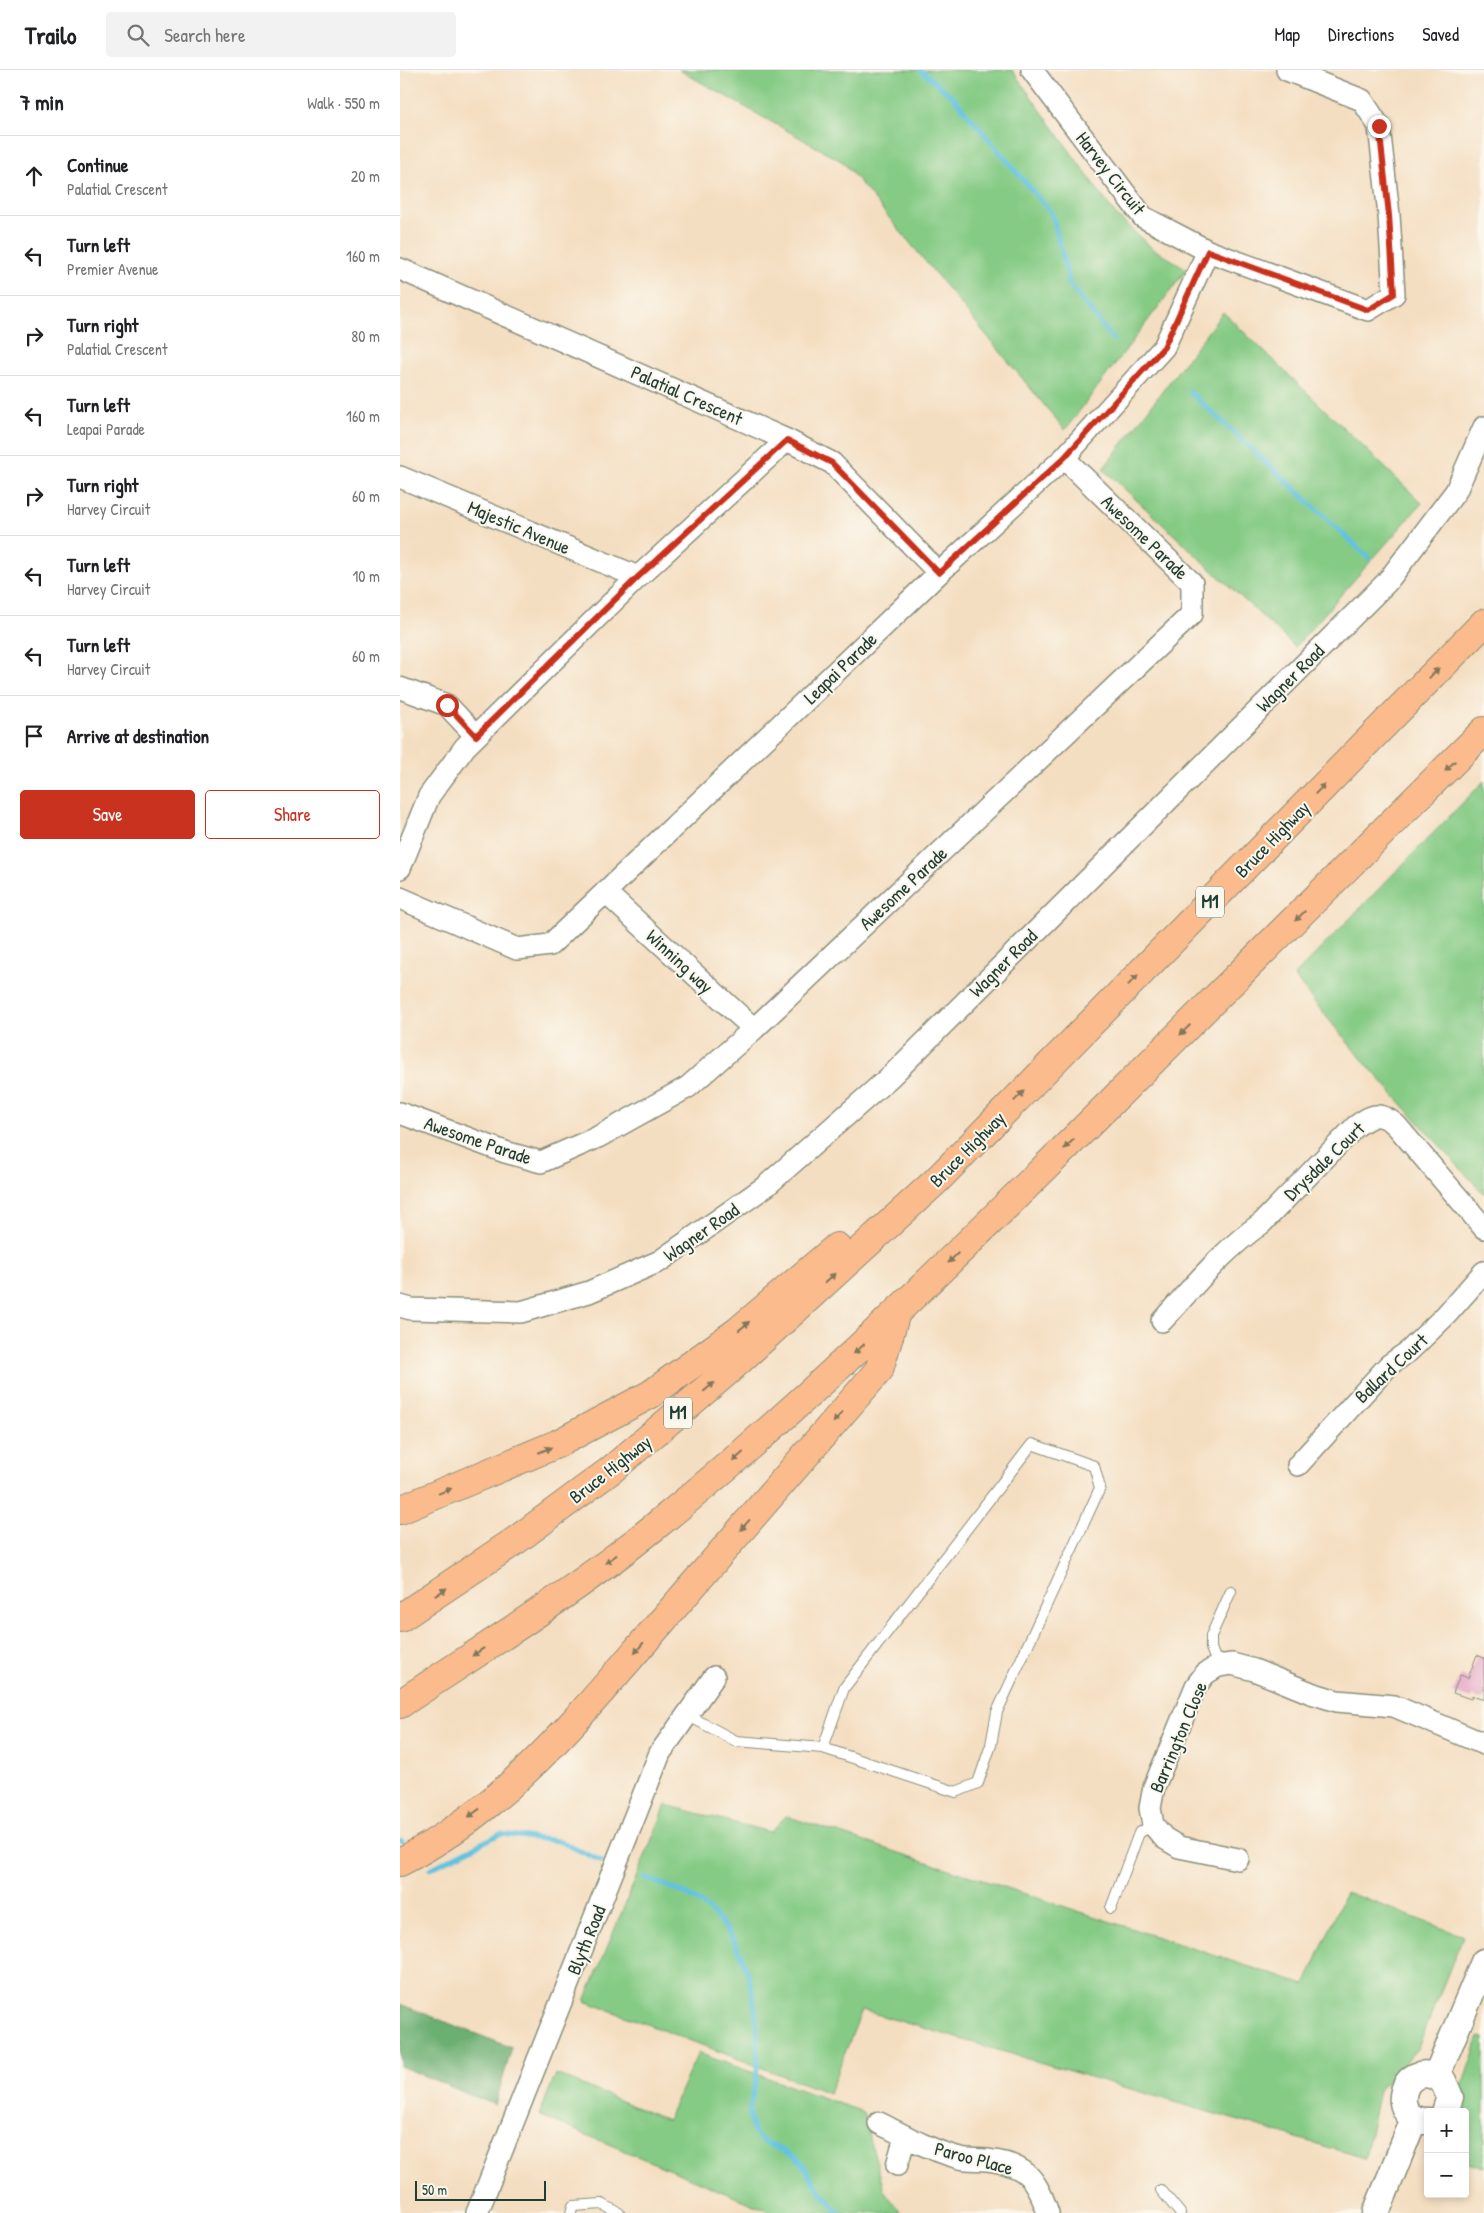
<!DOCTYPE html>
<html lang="en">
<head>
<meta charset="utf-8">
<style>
	:root { --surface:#fff; --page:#f2f2f2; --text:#202124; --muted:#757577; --line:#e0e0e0; --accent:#c8321e }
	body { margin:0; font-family:"Patrick Hand",sans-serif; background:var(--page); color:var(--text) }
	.controls { position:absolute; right:15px; bottom:15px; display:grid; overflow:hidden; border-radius:5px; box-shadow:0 2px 8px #0003 }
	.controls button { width:45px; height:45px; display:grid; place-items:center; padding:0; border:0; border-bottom:1px solid var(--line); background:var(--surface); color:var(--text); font:25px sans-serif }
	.scale { position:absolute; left:15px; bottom:12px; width:131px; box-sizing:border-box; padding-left:5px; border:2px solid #1f3d34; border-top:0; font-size:14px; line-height:18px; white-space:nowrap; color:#1f3d34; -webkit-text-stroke:4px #fbf7ec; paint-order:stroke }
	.stop { position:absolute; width:15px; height:15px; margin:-11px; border:4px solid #c8321e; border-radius:50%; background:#fff }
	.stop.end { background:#c8321e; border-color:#fff; box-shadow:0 1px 5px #0008 }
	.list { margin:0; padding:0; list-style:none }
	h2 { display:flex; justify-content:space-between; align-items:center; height:65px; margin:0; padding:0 20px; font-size:21px }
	h2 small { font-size:16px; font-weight:400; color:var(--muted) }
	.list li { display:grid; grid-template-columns:32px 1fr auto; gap:15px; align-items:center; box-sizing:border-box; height:80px; padding:0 20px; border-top:1px solid var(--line) }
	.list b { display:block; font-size:19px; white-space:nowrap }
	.list p { margin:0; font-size:16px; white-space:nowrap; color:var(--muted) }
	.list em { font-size:16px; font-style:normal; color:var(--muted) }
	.actions { display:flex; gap:10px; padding:15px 20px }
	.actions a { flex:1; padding:11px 0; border:1px solid var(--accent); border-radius:5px; text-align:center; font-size:18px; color:var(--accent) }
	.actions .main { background:var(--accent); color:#fff }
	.icon { flex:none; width:28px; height:28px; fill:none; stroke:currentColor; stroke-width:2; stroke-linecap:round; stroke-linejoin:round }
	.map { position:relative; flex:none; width:1084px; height:2143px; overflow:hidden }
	header { display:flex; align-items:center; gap:30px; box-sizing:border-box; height:70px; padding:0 25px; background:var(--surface); border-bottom:1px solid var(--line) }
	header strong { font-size:24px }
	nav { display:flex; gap:28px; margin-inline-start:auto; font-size:18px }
	.search { width:350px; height:45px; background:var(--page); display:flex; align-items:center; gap:12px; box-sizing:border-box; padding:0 18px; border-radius:5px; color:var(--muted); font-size:19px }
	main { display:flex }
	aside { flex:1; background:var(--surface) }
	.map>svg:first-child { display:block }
	.green { fill:#85cb85; stroke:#52845c }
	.forest { fill:#6caf72; stroke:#467653 }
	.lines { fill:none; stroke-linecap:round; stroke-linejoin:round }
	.stream { stroke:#62c2e0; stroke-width:5 }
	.building { fill:#e194be }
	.service-casing { stroke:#8a8e7a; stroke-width:12 }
	.minor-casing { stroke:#8a8e7a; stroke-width:24 }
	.tertiary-casing { stroke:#8a8e7a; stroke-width:29 }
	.motorway-casing { stroke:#8a8e7a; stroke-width:30 }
	.service { stroke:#fff; stroke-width:10 }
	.minor { stroke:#fff; stroke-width:21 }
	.tertiary { stroke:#fff; stroke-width:26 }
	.motorway { stroke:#fbbb8c; stroke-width:28 }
	.oneway { fill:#82765c }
	.route { stroke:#c8321e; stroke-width:6 }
	.labels { text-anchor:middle; stroke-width:4; stroke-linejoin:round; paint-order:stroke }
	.shield { fill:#fbf7ec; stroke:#61756b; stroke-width:1 }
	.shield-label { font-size:18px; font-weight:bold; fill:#1f3d34 }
	.street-label { font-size:19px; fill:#1f3d34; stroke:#fbf7ec }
</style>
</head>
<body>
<header>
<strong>Trailo</strong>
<div class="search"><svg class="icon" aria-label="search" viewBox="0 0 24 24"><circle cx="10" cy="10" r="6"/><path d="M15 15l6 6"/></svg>Search here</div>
<nav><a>Map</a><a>Directions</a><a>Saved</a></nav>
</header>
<main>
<aside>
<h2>7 min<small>Walk · 550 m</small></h2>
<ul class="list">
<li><svg class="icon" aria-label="ahead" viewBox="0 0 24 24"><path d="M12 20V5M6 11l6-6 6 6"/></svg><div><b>Continue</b><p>Palatial Crescent</p></div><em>20 m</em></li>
<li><svg class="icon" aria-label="left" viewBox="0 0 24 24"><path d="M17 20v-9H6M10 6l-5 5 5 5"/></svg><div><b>Turn left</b><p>Premier Avenue</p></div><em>160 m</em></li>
<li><svg class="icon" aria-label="right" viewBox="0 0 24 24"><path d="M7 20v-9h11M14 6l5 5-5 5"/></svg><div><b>Turn right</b><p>Palatial Crescent</p></div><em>80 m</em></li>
<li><svg class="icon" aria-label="left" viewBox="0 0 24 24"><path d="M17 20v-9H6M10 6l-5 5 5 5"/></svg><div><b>Turn left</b><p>Leapai Parade</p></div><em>160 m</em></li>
<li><svg class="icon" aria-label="right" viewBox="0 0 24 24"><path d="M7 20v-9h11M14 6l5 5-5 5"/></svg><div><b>Turn right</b><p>Harvey Circuit</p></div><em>60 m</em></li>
<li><svg class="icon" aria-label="left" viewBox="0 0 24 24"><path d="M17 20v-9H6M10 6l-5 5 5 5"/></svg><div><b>Turn left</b><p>Harvey Circuit</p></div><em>10 m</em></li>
<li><svg class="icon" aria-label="left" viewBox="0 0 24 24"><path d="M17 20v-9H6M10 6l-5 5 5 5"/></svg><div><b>Turn left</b><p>Harvey Circuit</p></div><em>60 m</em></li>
<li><svg class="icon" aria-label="arrive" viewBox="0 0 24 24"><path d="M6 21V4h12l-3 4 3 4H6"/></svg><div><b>Arrive at destination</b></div></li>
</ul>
<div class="actions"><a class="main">Save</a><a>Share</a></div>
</aside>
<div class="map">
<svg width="1084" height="2143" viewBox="0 0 1084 2143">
	<rect width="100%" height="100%" fill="#fbf7ec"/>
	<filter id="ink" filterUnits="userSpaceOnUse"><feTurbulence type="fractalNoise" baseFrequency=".02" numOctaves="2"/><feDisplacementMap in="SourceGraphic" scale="10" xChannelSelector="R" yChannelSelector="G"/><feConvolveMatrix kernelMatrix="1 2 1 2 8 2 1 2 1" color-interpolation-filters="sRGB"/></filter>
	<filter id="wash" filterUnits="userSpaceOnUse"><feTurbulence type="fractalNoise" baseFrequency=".0096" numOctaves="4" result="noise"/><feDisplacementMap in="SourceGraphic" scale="20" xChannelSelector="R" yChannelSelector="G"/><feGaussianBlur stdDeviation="1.12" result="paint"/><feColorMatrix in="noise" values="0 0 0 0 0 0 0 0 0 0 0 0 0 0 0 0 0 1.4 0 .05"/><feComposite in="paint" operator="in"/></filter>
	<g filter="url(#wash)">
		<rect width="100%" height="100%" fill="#f4dec1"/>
		<!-- green -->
		<path class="green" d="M279 0H612L715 144 752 178 787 199 665 360 443 92Z
			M823 242 1022 433 895 577 703 399Z
			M1084 711V1124C1019 1053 953 983 894 906Z
			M266 1735 370 1762 386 1746 905 1915 946 1822 1063 1866 1018 1978 979 2020 965 2088 462 1940 429 2023 185 1931Z
			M1079 1967 1084 1968V2097L1065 2091V2042H1053Z
			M298 1983 463 2042 484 2120 501 2143H373L139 2045 156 2004 267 2050Z"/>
		<!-- forest -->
		<path class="forest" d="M0 1934 112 1978 95 2035 0 1996Z"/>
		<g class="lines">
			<!-- stream -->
			<path class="stream" d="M520 0 553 27 652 144 670 215 713 269
				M790 322 969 488
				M0 1770 2 1771
				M30 1799 100 1764 159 1771 201 1791
				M244 1807C261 1815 281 1820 296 1830 351 1867 360 1940 357 2001 356 2020 345 2039 352 2057 360 2079 388 2077 401 2092 405 2096 407 2103 411 2108 419 2121 429 2132 440 2143"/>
		</g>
		<g id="blocks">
			<!-- building -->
			<path class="building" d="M1077 1585 1084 1588V1630L1072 1626 1071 1629 1053 1623 1060 1605 1068 1608Z"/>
		</g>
	</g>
	<g filter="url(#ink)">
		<use href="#blocks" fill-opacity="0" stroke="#8a8e7a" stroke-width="1"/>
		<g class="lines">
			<!-- service casing -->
			<g class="service-casing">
				<path id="service" d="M818 1596 811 1578V1566L831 1521
					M287 1645 336 1671 423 1678 444 1618 632 1374 694 1396 700 1418 597 1642 591 1675 578 1713 556 1722 423 1678
					M711 1838 739 1763 753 1755
					M761 2120 780 2143
					M171 2143 173 2136 202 2134 219 2143"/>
			</g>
			<!-- minor casing -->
			<g class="minor-casing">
				<path id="minor" d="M632 0 743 147 808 181 968 240 994 224 989 145 979 56 962 30 887 0
					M0 199 387 370 432 393 539 503
					M0 407 238 507
					M0 618 47 635 76 666
					M0 798 29 726 65 677 238 507 387 370
					M205 822 354 959
					M0 828 117 879 150 875 539 503 664 388 764 277 808 181
					M0 1043 105 1082 141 1092 198 1067 288 1017 354 959 792 544V513L664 388
					M0 1236 11 1239 121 1242 189 1222 260 1191 366 1116 491 1006 987 512 1056 421 1084 357
					M762 1251C793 1217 823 1180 862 1153L955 1057C973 1044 979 1041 996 1055L1084 1158
					M898 1395 989 1295 1009 1281 1046 1245 1084 1202
					M838 1789 779 1777 764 1768 753 1755 750 1738 754 1717 796 1616 805 1604 818 1596 832 1594 854 1600 911 1623 937 1631 994 1636 1084 1674
					M479 2053C505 2066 532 2081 560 2088 569 2090 578 2089 587 2090 626 2094 636 2108 648 2143
					M497 2095 505 2067
					M77 2143 260 1683 314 1607"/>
			</g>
			<!-- tertiary casing -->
			<g class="tertiary-casing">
				<path id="tertiary" d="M1036 2007 1084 1892
					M1028 2051C985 2052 1002 1983 1043 2011L1050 2027 1045 2042
					M976 2143 1014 2049"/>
			</g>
			<!-- motorway casing -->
			<g class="motorway-casing">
				<path id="motorway" d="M0 1440 157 1374 251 1324 338 1261 437 1177
					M0 1548 115 1471 211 1400 329 1300 536 1111 1084 553
					M0 1634C85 1577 173 1523 253 1458 402 1338 537 1204 673 1070 811 934 948 798 1084 661
					M0 1792C109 1737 185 1639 263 1550 335 1467 407 1384 479 1300L495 1246"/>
			</g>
			<!-- service -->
			<use href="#service" class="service"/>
			<!-- minor -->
			<use href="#minor" class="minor"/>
			<!-- tertiary -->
			<use href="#tertiary" class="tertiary"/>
			<!-- motorway -->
			<use href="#motorway" class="motorway"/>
		</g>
		<!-- one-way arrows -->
		<defs><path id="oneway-solid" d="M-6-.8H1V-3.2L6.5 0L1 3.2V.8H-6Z" transform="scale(1.25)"/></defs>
		<g class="oneway">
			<use href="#oneway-solid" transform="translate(1034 603) rotate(-46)"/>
			<use href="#oneway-solid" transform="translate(1050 696) rotate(135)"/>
			<use href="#oneway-solid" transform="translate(920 719) rotate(-46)"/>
			<use href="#oneway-solid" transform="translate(900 846) rotate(135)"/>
			<use href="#oneway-solid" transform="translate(733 910) rotate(-46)"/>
			<use href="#oneway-solid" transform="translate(785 960) rotate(135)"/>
			<use href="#oneway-solid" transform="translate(619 1026) rotate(-46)"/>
			<use href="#oneway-solid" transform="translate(669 1074) rotate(135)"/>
			<use href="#oneway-solid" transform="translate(553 1188) rotate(135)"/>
			<use href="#oneway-solid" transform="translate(430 1208) rotate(-42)"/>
			<use href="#oneway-solid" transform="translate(344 1256) rotate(-40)"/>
			<use href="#oneway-solid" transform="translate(459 1279) rotate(138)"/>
			<use href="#oneway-solid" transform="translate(309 1317) rotate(-40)"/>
			<use href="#oneway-solid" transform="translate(438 1347) rotate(131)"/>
			<use href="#oneway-solid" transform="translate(145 1380) rotate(-23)"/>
			<use href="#oneway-solid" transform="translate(338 1387) rotate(139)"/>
			<use href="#oneway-solid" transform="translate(45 1421) rotate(-22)"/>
			<use href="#oneway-solid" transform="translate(345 1455) rotate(131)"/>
			<use href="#oneway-solid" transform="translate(211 1489) rotate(144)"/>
			<use href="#oneway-solid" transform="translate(41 1522) rotate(-34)"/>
			<use href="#oneway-solid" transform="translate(239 1578) rotate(130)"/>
			<use href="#oneway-solid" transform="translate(78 1582) rotate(146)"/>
			<use href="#oneway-solid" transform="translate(74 1743) rotate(144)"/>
		</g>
	</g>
	<g class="lines" filter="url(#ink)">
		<!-- route -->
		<path class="route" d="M47 635 76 666 238 507 387 370 432 393 539 503 664 388 764 277 808 181 968 240 994 224 989 145 979 56"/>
	</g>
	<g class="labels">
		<!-- shield labels -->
		<g class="shield">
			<rect x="796" y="816.5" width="28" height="31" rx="4"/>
			<rect x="264" y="1327.5" width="28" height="31" rx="4"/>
		</g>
		<g class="shield-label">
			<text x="810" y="838">M1</text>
			<text x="278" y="1349">M1</text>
		</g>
		<!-- street labels -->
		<g class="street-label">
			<text transform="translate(711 103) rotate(52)" y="7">Harvey Circuit</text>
			<text transform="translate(287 325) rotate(24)" y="7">Palatial Crescent</text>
			<text transform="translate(119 457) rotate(23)" y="7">Majestic Avenue</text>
			<text transform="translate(745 467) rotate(44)" y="7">Awesome Parade</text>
			<text transform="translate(440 598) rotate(-44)" y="7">Leapai Parade</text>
			<text transform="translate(890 608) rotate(-45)" y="7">Wagner Road</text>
			<text transform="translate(872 769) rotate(-46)" y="7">Bruce Highway</text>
			<text transform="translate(503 818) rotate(-43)" y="7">Awesome Parade</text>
			<text transform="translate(280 891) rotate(43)" y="7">Winning way</text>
			<text transform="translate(603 893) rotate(-45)" y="7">Wagner Road</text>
			<text transform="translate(78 1070) rotate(19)" y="7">Awesome Parade</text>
			<text transform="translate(567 1079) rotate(-45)" y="7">Bruce Highway</text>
			<text transform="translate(924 1091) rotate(-44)" y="7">Drysdale Court</text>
			<text transform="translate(301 1162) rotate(-35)" y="7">Wagner Road</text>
			<text transform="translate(991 1298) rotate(-43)" y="7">Ballard Court</text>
			<text transform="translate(210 1399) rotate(-38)" y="7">Bruce Highway</text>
			<text transform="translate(778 1667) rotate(-67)" y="7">Barrington Close</text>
			<text transform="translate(186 1870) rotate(-68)" y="7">Blyth Road</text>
			<text transform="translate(574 2088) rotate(15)" y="7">Paroo Place</text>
		</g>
	</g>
</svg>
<div class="controls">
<button>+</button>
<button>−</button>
</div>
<div class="scale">50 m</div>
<div class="stop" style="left:47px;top:635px"></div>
<div class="stop end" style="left:979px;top:56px"></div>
</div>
</main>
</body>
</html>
